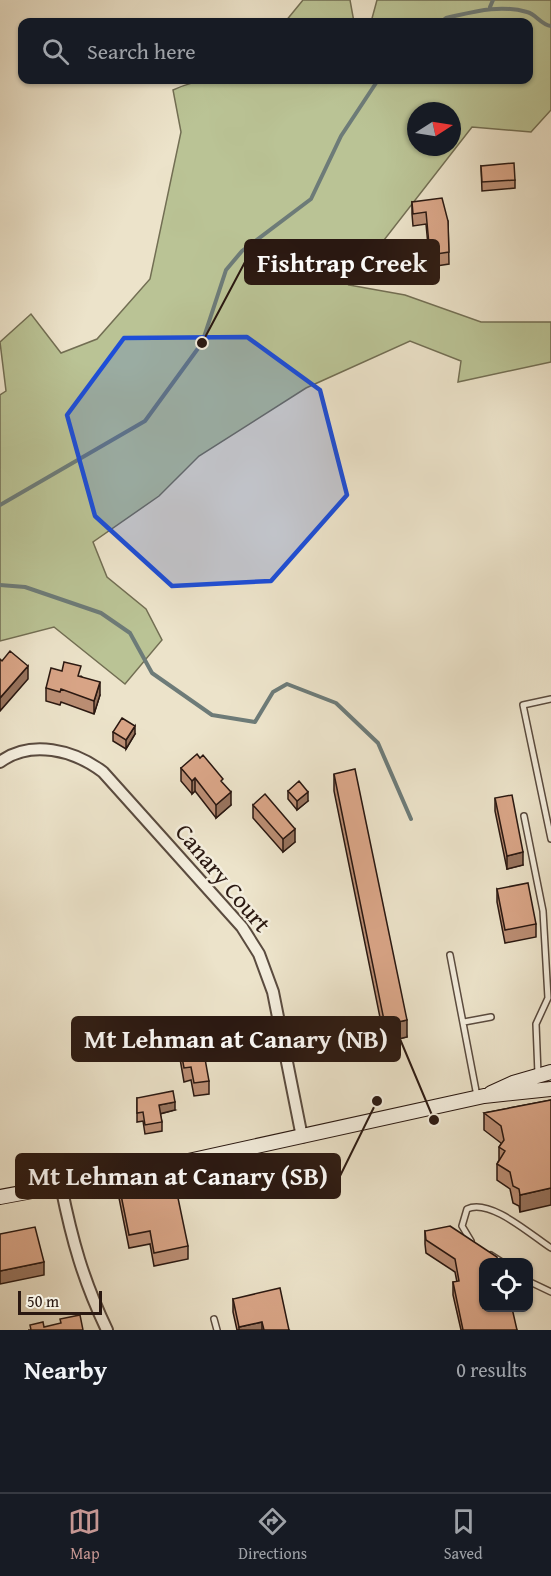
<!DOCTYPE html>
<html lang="en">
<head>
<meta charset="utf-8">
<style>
	:root { --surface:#171b24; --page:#242831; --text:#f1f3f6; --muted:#9ea1a6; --line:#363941; --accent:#c59692 }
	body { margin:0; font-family:"Gentium Book Plus",serif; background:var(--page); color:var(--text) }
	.controls { position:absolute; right:18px; bottom:18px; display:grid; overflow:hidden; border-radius:12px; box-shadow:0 2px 4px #0004 }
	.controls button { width:54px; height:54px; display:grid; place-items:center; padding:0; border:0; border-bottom:2px solid var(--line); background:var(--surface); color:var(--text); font:30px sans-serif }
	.compass { position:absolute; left:407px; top:102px; width:54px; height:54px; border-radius:50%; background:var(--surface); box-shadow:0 2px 4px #0004; rotate:78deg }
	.scale { position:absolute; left:18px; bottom:15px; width:84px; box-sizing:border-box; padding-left:6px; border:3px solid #2a1811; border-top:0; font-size:16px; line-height:21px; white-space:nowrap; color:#2a1811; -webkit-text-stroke:4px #f3eddd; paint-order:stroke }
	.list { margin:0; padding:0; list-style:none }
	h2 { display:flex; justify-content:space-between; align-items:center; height:78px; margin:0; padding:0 24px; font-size:26px }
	h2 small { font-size:20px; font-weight:400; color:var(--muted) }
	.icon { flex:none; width:33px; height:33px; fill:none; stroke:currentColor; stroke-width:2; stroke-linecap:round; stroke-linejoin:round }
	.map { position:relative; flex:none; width:551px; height:1330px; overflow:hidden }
	.search { position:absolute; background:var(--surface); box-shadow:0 2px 4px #0004; left:18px; right:18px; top:18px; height:66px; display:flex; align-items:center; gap:15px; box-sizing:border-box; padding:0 21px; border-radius:12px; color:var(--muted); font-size:22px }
	.sheet { height:162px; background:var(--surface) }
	nav { display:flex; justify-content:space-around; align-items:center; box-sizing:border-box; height:84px; border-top:2px solid var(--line); background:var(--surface); font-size:16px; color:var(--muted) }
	nav a { display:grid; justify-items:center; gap:3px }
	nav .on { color:var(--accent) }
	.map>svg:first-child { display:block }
	.green { fill:#bac395; stroke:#726e53; stroke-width:1.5; fill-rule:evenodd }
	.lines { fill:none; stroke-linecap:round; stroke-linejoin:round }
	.stream { stroke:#6d7b78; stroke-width:4 }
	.service-casing { stroke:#5a4b3f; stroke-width:8 }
	.minor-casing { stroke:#5a4b3f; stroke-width:14 }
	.secondary-casing { stroke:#2a1811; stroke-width:16 }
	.service { stroke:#f3eddd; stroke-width:5 }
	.minor { stroke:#f3eddd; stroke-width:10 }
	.secondary { stroke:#f3eddd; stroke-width:14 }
	.wall { fill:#bb8e74; stroke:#2a1811; stroke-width:1.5 }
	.shaded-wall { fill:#98745e; stroke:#2a1811; stroke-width:1.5 }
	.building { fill:#d9a587; stroke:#2a1811; stroke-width:1.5 }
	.marked { fill:#1d4ed8; fill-opacity:0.2; stroke:#1d4ed8; stroke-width:4.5; stroke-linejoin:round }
	.labels { text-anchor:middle; stroke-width:5; stroke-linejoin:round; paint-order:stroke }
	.street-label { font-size:24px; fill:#2a1811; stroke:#f3eddd }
	.leader { fill:none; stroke:#2a1811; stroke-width:2 }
	.callout-dot { fill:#2a1811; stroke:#f3eddd; stroke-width:2 }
	.callout { fill:#2a1811; stroke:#2a1811; stroke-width:2 }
	.callout-label { font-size:26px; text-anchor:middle; font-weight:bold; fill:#fff }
</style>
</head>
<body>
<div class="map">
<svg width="551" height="1330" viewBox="0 0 551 1330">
	<rect width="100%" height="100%" fill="#ece3ca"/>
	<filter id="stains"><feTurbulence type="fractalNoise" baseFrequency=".00333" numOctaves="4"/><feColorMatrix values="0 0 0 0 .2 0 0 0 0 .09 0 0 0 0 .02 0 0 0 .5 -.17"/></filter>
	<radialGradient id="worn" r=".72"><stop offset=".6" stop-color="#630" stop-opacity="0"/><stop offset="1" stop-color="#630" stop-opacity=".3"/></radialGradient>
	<!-- green -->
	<path class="green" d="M303 0H350L354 22H285Z
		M377 0H551V110L531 132 472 127 349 285 405 295 481 322H551V362L458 382 461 361 410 341 306 388 199 456 159 496 93 542 107 577 146 609 162 640 125 684 54 627 0 641V395L6 391 0 342 31 314 61 353 97 339 150 279 181 132 173 90C197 79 226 74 252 82L254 80H528V22H371ZM416 111H452V147H416Z"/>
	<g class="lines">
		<!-- stream -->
		<path class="stream" d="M490 7 493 0
			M441 22 446 18C473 12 499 4 527 12 536 14 541 25 551 26
			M0 505 145 421 202 343 226 270 242 251 311 199 341 136 378 80
			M0 585 25 587 101 613 130 633 152 673 212 715 255 722 273 692 287 684 336 703 378 743 411 819"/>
		<!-- service casing -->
		<g class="service-casing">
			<path id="service" d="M551 699 523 705 551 839
				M524 816 543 911 548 998 536 1024 538 1074
				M450 955 477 1096
				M464 1022 491 1017
				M471 1241 462 1226 467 1209C490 1198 531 1235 551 1248
				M491 1255 502 1262
				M528 1281 551 1292
				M214 1319 217 1330"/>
		</g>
		<!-- minor casing -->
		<g class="minor-casing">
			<path id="minor" d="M0 762C31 739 74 750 103 772L242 927 259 954 273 992 302 1137
				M61 1186C72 1240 83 1280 107 1330"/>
		</g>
		<!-- secondary casing -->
		<g class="secondary-casing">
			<path id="secondary" d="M491 1093 513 1083 551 1072
				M0 1197 161 1167 484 1096 551 1089"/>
		</g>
		<!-- service -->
		<use href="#service" class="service"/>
		<!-- minor -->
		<use href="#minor" class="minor"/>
		<!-- secondary -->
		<use href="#secondary" class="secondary"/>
	</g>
	<!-- wall -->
	<path class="wall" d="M481 166 515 180V188L482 191Z
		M412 202 448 221 449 264 430 267 426 224 413 226 412 214Z
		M81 676 100 695 94 714 61 702 60 705 46 701V688Z
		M113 732 135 734 126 749 113 741Z
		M181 768 223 784 231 805 216 818 195 791 192 794 181 781Z
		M334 774 407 1037 385 1042 334 791Z
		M288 791 308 801 297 810 288 799Z
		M495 798 523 865 507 869 495 811Z
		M253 805 295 842 283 852 253 818Z
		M497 889 536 924V937L505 943 497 902Z
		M180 1046 209 1081V1094L194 1096 191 1080 184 1082 180 1059Z
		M137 1098 175 1110 160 1114 162 1122V1131L145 1134 143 1121 137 1122Z
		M551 1100 520 1212 519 1206 513 1203 510 1189 497 1180V1164L499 1160V1147L501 1144V1143L484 1130V1113Z
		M119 1185 188 1246V1259L154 1266 150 1244 129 1248 119 1198Z
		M425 1231 483 1263 517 1330H461L453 1295V1282H457L455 1272 426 1253 425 1244Z
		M233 1299 289 1330H237L233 1312Z"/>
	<!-- shaded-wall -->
	<path class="shaded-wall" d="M28 666V679L0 711V698Z
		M100 682V695L94 714V701Z
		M135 726V734L126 749V740Z
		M195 778V791L192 794V781Z
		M231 792V805L216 818V805Z
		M308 792V801L297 810V801Z
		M295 829V842L283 852V839Z
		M523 852V865L507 869V856Z
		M407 1020V1037L385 1042V1025Z
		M175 1102V1110L159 1114V1105Z
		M551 1188V1205L520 1212V1195Z
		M44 1262V1275L0 1284V1271Z
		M262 1322V1330H239V1327Z"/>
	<!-- building -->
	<path class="building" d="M514 163 515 180 482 182 481 166Z
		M442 198 448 221 449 252 430 255 426 212 413 214 412 202Z
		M10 651 28 666 0 698V659L2 661Z
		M64 662 81 666 78 676 100 682 94 701 61 689 60 692 46 688 51 668 62 671Z
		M122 718 135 726 126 740 113 732Z
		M197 754 200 758 203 755 223 779 221 781 231 792 216 805 195 778 192 781 181 768Z
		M355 769 407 1020 385 1025 334 774Z
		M299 781 308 792 297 801 288 791Z
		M265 794 295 829 283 839 253 805Z
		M512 795 523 852 507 856 495 798Z
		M528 883 536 924 505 930 497 889Z
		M202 1042 209 1081 194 1083 191 1067 184 1068 180 1046Z
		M173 1091 175 1102 159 1105 162 1122 145 1125 143 1112 137 1113V1098Z
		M551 1100V1188L520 1195 519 1189 513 1186 510 1172 497 1164 505 1151 499 1147 504 1140 501 1126 484 1113Z
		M173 1174 188 1246 154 1253 150 1231 129 1235 119 1185Z
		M450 1226 497 1257 498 1263H483V1308H512L517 1330H463L453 1282 459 1281 455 1259 426 1240 425 1231Z
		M35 1227 44 1262 0 1271V1234Z
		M280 1288 289 1330H264L262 1322 239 1327 233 1299Z
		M80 1315 83 1330H28H31L30 1325 43 1322 44 1327 61 1323 60 1319Z"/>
	<!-- marked area -->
	<path class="marked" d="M247 337 320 390 347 495 271 581 172 586 95 516 67 415 124 338Z"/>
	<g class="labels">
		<!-- street labels -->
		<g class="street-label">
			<text transform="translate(223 878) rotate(50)" y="8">Canary Court</text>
		</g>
	</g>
	<!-- callouts -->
	<path class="leader" d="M202 343L245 262M434 1120L400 1039M377 1101L340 1176"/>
	<g class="callout-dot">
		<circle cx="202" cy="343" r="6"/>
		<circle cx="434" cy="1120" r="6"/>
		<circle cx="377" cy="1101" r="6"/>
	</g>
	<g class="callout">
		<rect x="245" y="240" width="194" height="44" rx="6"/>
		<rect x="72" y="1017" width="328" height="44" rx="6"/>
		<rect x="16" y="1154" width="324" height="44" rx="6"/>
	</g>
	<g class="callout-label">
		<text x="342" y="272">Fishtrap Creek</text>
		<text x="236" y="1048">Mt Lehman at Canary (NB)</text>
		<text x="178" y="1185">Mt Lehman at Canary (SB)</text>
	</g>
	<rect width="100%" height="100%" filter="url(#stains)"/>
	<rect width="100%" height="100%" fill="url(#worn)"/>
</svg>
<div class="controls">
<button><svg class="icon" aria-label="locate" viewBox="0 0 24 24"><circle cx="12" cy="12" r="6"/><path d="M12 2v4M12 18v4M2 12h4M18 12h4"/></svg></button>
</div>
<svg class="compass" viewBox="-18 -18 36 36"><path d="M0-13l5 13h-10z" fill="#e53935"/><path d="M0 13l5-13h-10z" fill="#9ea1a6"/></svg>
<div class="scale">50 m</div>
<div class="search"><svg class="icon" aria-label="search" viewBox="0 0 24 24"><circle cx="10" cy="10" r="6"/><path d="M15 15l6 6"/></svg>Search here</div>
</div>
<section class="sheet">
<h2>Nearby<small>0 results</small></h2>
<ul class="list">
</ul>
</section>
<nav>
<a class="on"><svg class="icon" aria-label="map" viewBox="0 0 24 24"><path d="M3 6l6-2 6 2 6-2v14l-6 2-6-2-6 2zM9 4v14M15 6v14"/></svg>Map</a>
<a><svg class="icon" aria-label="directions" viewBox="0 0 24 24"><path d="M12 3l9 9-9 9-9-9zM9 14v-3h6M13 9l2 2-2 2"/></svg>Directions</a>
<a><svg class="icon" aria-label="saved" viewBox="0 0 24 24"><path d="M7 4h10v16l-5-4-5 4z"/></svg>Saved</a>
</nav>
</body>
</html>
